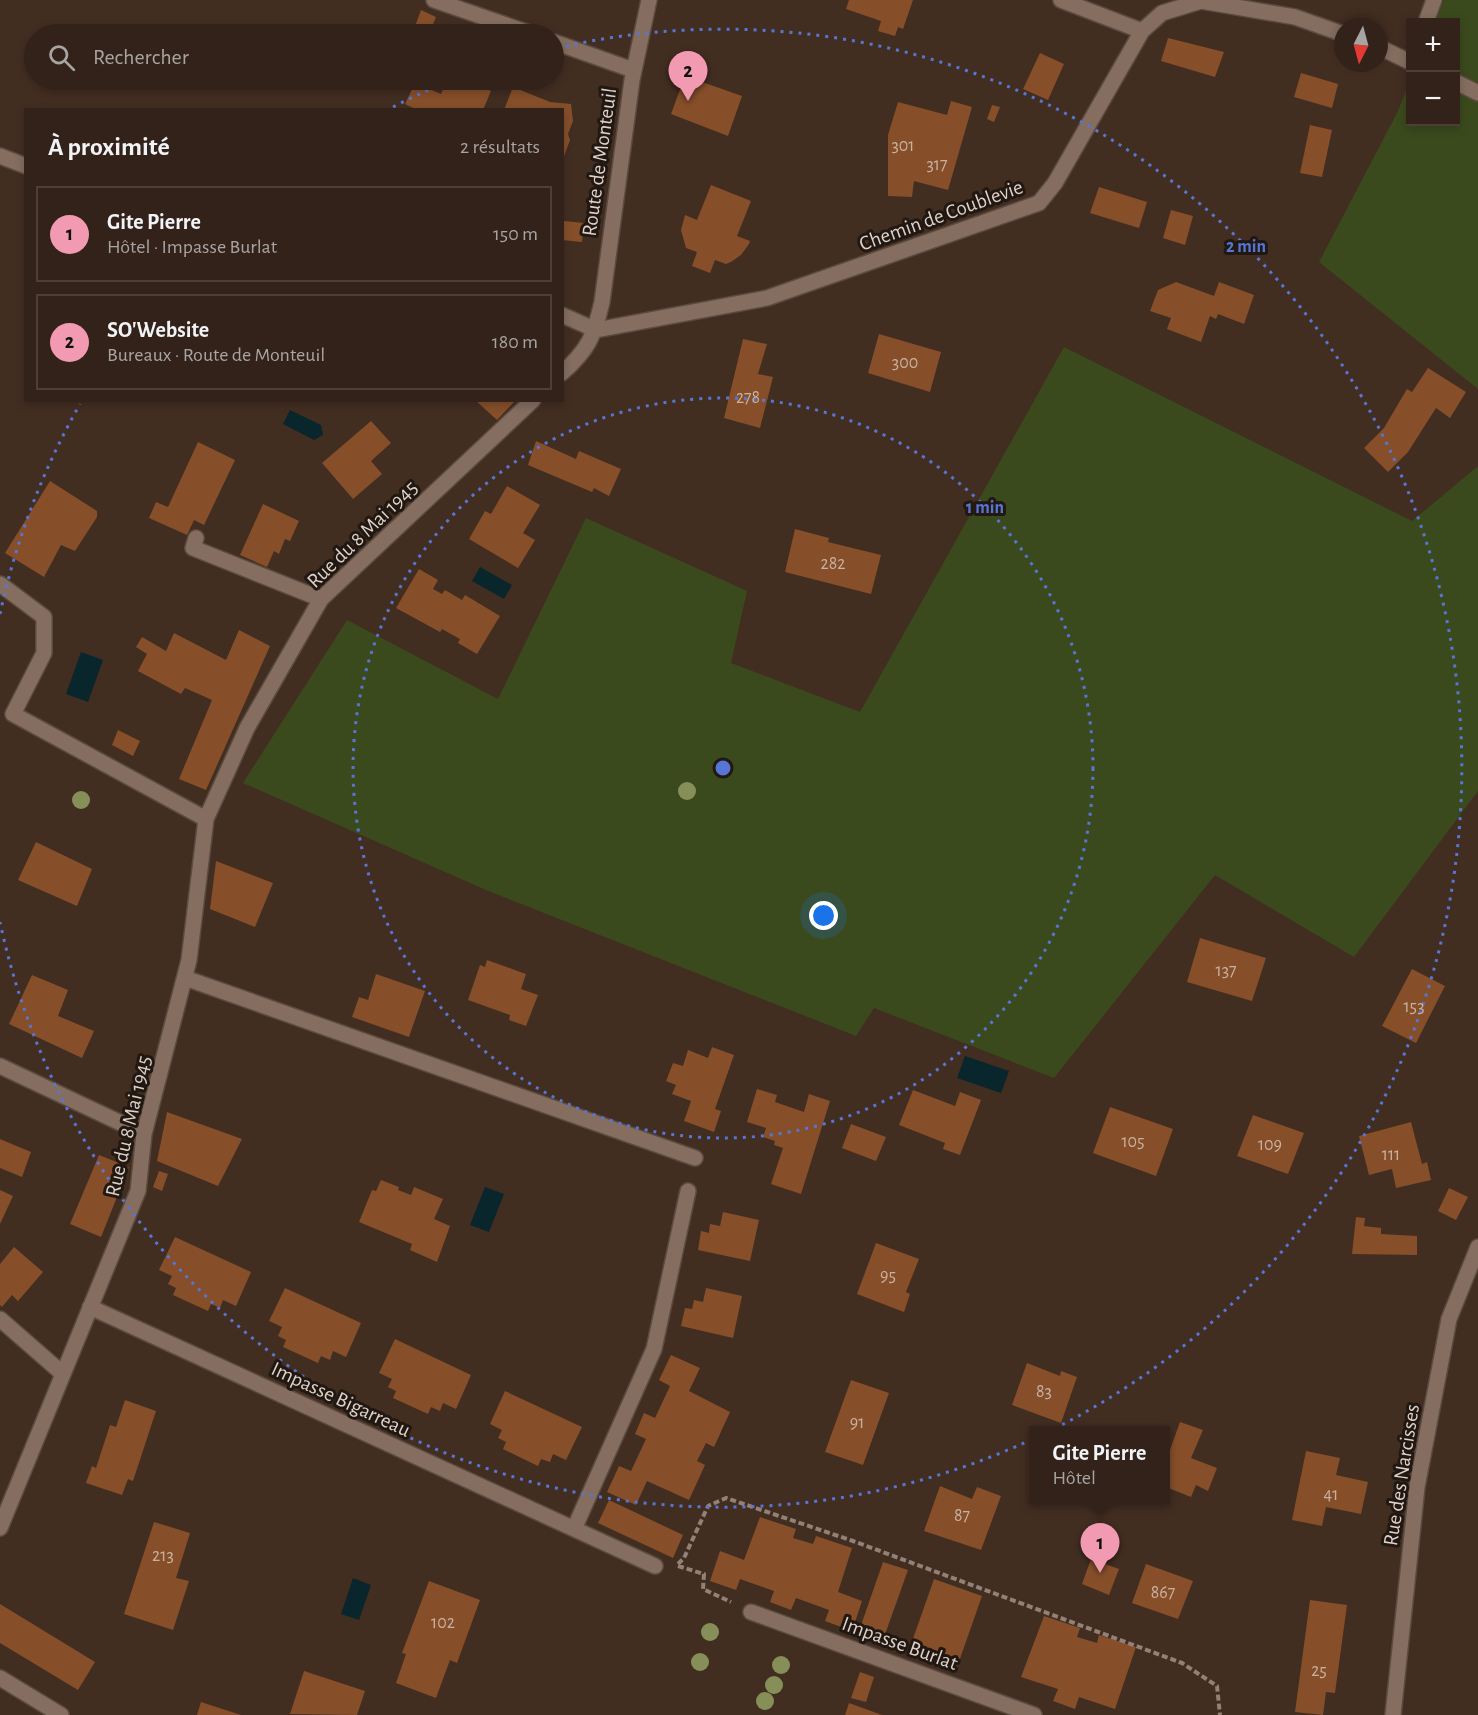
<!DOCTYPE html>
<html lang="fr">
<head>
<meta charset="utf-8">
<style>
	:root { --surface:#322219; --page:#3d2f26; --text:#f1f3f6; --muted:#a8a4a2; --line:#4d3f38; --accent:#f19ab2 }
	body { margin:0; font-family:"Alegreya Sans",sans-serif; background:var(--page); color:var(--text) }
	.controls { position:absolute; right:18px; top:18px; display:grid; overflow:hidden; border-radius:0px; box-shadow:0 3px 9px #0003 }
	.controls button { width:54px; height:54px; display:grid; place-items:center; padding:0; border:0; border-bottom:2px solid var(--line); background:var(--surface); color:var(--text); font:30px sans-serif }
	.compass { position:absolute; left:1334px; top:18px; width:54px; height:54px; border-radius:50%; background:var(--surface); box-shadow:0 3px 9px #0003; rotate:186deg }
	.you { position:absolute; left:824px; top:916px; width:21px; height:21px; margin:-15px; border:4px solid #fff; border-radius:50%; background:#1a73e8; box-shadow:0 0 0 9px #1a73e833 }
	.badge { display:grid; place-items:center; width:39px; height:39px; border-radius:50%; background:var(--accent); color:#111; font-size:20px; font-weight:700 }
	.pin { position:absolute; translate:-50% -50px; filter:drop-shadow(0 2px 3px #0008) }
	.pin::after { content:''; position:absolute; top:32px; width:21px; height:18px; background:inherit; clip-path:polygon(0 0,100% 0,50% 100%) }
	.popup { position:absolute; left:1029px; top:1426px; width:141px; height:78px; box-sizing:border-box; display:grid; place-content:center; border-radius:0px; background:var(--surface); filter:drop-shadow(0 2px 4px #0005); font-size:20px; white-space:nowrap; color:var(--muted) }
	.popup b { font-size:22px; color:var(--text) }
	.popup::after { content:''; position:absolute; left:50%; top:100%; margin-left:-12px; border:12px solid transparent; border-top-color:var(--surface) }
	.list { margin:0; padding:0; list-style:none }
	h2 { display:flex; justify-content:space-between; align-items:center; height:78px; margin:0; padding:0 24px; font-size:26px }
	h2 small { font-size:20px; font-weight:400; color:var(--muted) }
	.list li { display:grid; grid-template-columns:39px 1fr auto; gap:18px; align-items:center; box-sizing:border-box; height:96px; margin:0 12px 12px; padding:0 12px; border:2px solid var(--line); border-radius:0px }
	.list b { display:block; font-size:22px; white-space:nowrap }
	.list p { margin:0; font-size:20px; white-space:nowrap; color:var(--muted) }
	.list em { font-size:20px; font-style:normal; color:var(--muted) }
	.icon { flex:none; width:33px; height:33px; fill:none; stroke:currentColor; stroke-width:2; stroke-linecap:round; stroke-linejoin:round }
	.map { position:relative; flex:none; width:1478px; height:1715px; overflow:hidden }
	.search { position:absolute; background:var(--surface); box-shadow:0 3px 9px #0003; left:24px; top:24px; width:540px; height:66px; display:flex; align-items:center; gap:15px; box-sizing:border-box; padding:0 21px; border-radius:33px; color:var(--muted); font-size:22px }
	.panel { position:absolute; background:var(--surface); box-shadow:0 3px 9px #0003; left:24px; top:108px; width:540px; height:294px; border-radius:0px }
	.map>svg:first-child { display:block }
	.green { fill:#3b4a1d }
	.water { fill:#08262b }
	.building { fill:#864f2a }
	.lines { fill:none; stroke-linecap:round; stroke-linejoin:round }
	.minor-casing { stroke:#5b4a3f; stroke-width:18 }
	.path { stroke:#928177; stroke-width:4; stroke-dasharray:6 3; stroke-linecap:butt }
	.minor { stroke:#856e60; stroke-width:15 }
	.tree { fill:#878f59 }
	.ring { fill:none; stroke:#5776d4; stroke-width:3; stroke-dasharray:3 6 }
	.labels { text-anchor:middle; stroke-width:6; stroke-linejoin:round; paint-order:stroke }
	.number-label { font-size:18px; fill:#c9b1a2 }
	.street-label { font-size:21px; fill:#dfd2ca; stroke:#211812 }
	.centre { fill:#5776d4; stroke:#211812; stroke-width:3 }
	.ring-label { font-size:18px; text-anchor:middle; font-weight:bold; fill:#5776d4; stroke:#211812; stroke-width:6; stroke-linejoin:round; paint-order:stroke }
</style>
</head>
<body>
<div class="map">
<svg width="1478" height="1715" viewBox="0 0 1478 1715">
	<rect width="100%" height="100%" fill="#422d21"/>
	<!-- green -->
	<path class="green" d="M1444 0H1478V389L1319 262 1397 113 1410 81V122H1456V22H1435Z
		M1064 347 1412 521 1478 466V791L1354 957 1215 875 1054 1078 874 1008 856 1036 486 890 243 783 347 620 498 699 586 518 747 591 731 663 860 712Z"/>
	<!-- water -->
	<path class="water" d="M290 410 321 425 323 435 314 440 283 424Z
		M480 567 512 585 504 599 472 581Z
		M81 652 103 660 88 702 66 694Z
		M965 1056 1009 1071 1001 1093 957 1078Z
		M485 1187 504 1194 489 1232 470 1225Z
		M353 1578 371 1585 359 1620 341 1614Z"/>
	<!-- building -->
	<path class="building" d="M849 0H913L903 29 898 27 895 36 878 31 881 21 846 9Z
		M421 10 436 17 429 34 414 29Z
		M1168 38 1224 52 1215 77 1161 61Z
		M1040 53 1064 64 1048 100 1023 89Z
		M1301 73 1338 84 1332 108 1294 97Z
		M685 76 742 96 728 136 671 114Z
		M447 80H468L465 87 474 83 491 91 483 110H417L405 104 415 83 441 94Z
		M513 87 550 102 571 104 573 121 568 134 570 140 563 159 562 110H504Z
		M951 101 972 107 948 190 914 181 912 197 888 196V135L898 102 947 115Z
		M992 105 1000 107 994 122 987 119Z
		M1310 125 1332 130 1322 177 1300 173Z
		M711 185 751 201 737 236 750 241 749 244 741 255 731 262 726 264 715 260 710 273 692 266 697 252 686 248 681 230 685 215 697 220Z
		M1099 187 1147 202 1139 228 1090 213Z
		M1171 210 1193 216 1185 245 1163 238Z
		M564 221 584 223 582 242 562 240Z
		M1176 282 1214 296 1219 282 1254 295 1244 324 1218 314 1216 319 1210 316 1201 342 1167 329 1171 318 1150 311 1158 290Z
		M879 334 941 352 930 392 868 373Z
		M743 339 767 344 758 374 773 377 760 428 724 418Z
		M1428 368 1466 392 1450 418 1436 408 1408 452 1388 472 1364 448 1384 428 1407 389 1412 392Z
		M475 400H516L497 420Z
		M371 421 391 443 371 461 382 474 353 499 322 463Z
		M536 441 576 459 579 451 621 469 609 496 594 488 592 492 528 465Z
		M198 442 235 460 204 525 194 520 187 535 149 518 156 502 168 507Z
		M50 481 97 511V517L75 551 61 545 44 577 5 553Z
		M507 486 540 505 523 533 535 540 518 568 469 539 485 511 491 514Z
		M263 504 299 521 290 541 285 539 279 554 274 551 267 567 240 555Z
		M795 529 829 538 828 542 881 555 871 594 785 572Z
		M419 569 438 580 433 589 442 594 445 590 462 600 465 595 500 616 477 654 458 643 460 639 442 629 440 632 396 608Z
		M239 630 270 646 206 790 179 779 212 700 185 688 181 694 138 671 147 654 136 647 142 637 166 651 174 633 226 660Z
		M118 730 140 741 133 756 112 745Z
		M36 842 92 869 77 906 18 880Z
		M216 861 273 883 255 927 210 909Z
		M1200 938 1266 958 1252 1001 1187 982Z
		M487 960 526 974 521 989 538 995 526 1026 509 1020 510 1015 468 1000 480 965 485 967Z
		M1412 969 1445 986 1416 1043 1382 1026Z
		M376 974 425 991 409 1037 352 1017 359 997 368 1000Z
		M32 975 68 990 58 1016 94 1031 82 1058 9 1024Z
		M712 1047 734 1055 715 1109 721 1111 714 1132 684 1121 691 1101 672 1094 676 1085 666 1081 673 1063 683 1066 688 1050 708 1058Z
		M757 1089 777 1095 775 1102 804 1112 809 1094 830 1101 801 1194 771 1184 783 1148 774 1145 775 1141 763 1137 766 1128 747 1122Z
		M913 1090 955 1106 960 1092 981 1100 960 1155 943 1149 945 1143 899 1125Z
		M1110 1107 1173 1129 1156 1176 1093 1153Z
		M167 1112 242 1139 218 1186 157 1161Z
		M1253 1115 1304 1133 1288 1174 1237 1156Z
		M1411 1122 1422 1164 1427 1162 1431 1180 1396 1188 1392 1169 1369 1175 1359 1136Z
		M851 1124 886 1137 876 1161 842 1148Z
		M0 1139 31 1152 22 1177 0 1168Z
		M99 1155 129 1167 101 1237 70 1224Z
		M159 1171 168 1174 162 1191 153 1187Z
		M381 1180 399 1187 398 1190 411 1195 414 1187 443 1199 434 1219 450 1226 437 1262 410 1250 412 1244 359 1222 372 1190 376 1191Z
		M1449 1188 1468 1197 1456 1220 1438 1211Z
		M0 1190 13 1196 0 1224Z
		M723 1212 759 1220 750 1261 698 1250 701 1231 709 1233 710 1224 720 1226Z
		M1356 1217 1365 1218 1364 1226 1381 1228V1234L1417 1236V1255L1352 1254Z
		M175 1237 251 1272 236 1306 223 1300 220 1308 211 1304 208 1311 173 1295 176 1288 168 1284 172 1276 159 1270Z
		M876 1243 919 1259 906 1292 910 1294 904 1312 857 1294Z
		M14 1247 43 1272 18 1301 12 1295 2 1307 0 1305V1264Z
		M285 1288 361 1323 346 1357 333 1351 330 1360 321 1356 318 1363 283 1347 286 1340 278 1336 282 1327 269 1321Z
		M706 1288 742 1296 733 1338 681 1326 685 1308 692 1309 694 1300 703 1302Z
		M395 1339 471 1375 456 1409 443 1403 440 1411 431 1407 428 1414 393 1398 396 1391 388 1387 392 1379 379 1373Z
		M671 1355 700 1368 689 1391 730 1412 714 1447 706 1443 697 1461 705 1465 689 1500 647 1481 636 1505 607 1492 619 1466 631 1471 646 1439 635 1434 644 1413 655 1418 670 1386 659 1380Z
		M1027 1363 1060 1376 1061 1371 1077 1377 1061 1423 1012 1405Z
		M851 1380 889 1393 863 1465 825 1452Z
		M505 1391 582 1427 566 1460 553 1454 550 1462 541 1459 538 1466 503 1449 506 1442 498 1438 502 1430 490 1424Z
		M125 1400 156 1411 133 1481 128 1479 122 1495 86 1483 92 1466 96 1468 110 1425 116 1427Z
		M1180 1422 1203 1430 1191 1458 1217 1468 1208 1491 1196 1485 1191 1497 1166 1487V1461Z
		M1306 1451 1340 1458 1336 1475 1368 1482 1361 1514 1326 1507 1322 1526 1292 1520Z
		M940 1486 972 1499 977 1487 1001 1496 981 1550 924 1531Z
		M609 1500 683 1535 673 1558 598 1523Z
		M760 1517 796 1529 793 1538 813 1544 816 1536 852 1548 838 1592 862 1601 852 1631 825 1621 829 1610 796 1598 791 1610 770 1602 774 1591 740 1579 736 1590 710 1581 720 1551 744 1560Z
		M154 1522 190 1533 176 1578 189 1581 173 1630 124 1614Z
		M1091 1559 1119 1569 1109 1595 1082 1584Z
		M883 1562 908 1570 883 1640 859 1631Z
		M1146 1564 1193 1581 1178 1619 1132 1603Z
		M934 1579 982 1596 956 1670 908 1653Z
		M429 1581 480 1600 457 1663 450 1660 436 1698 396 1683 406 1654 402 1653Z
		M1310 1600 1347 1605 1335 1693 1326 1692 1323 1715 1295 1712Z
		M0 1604 95 1662 78 1690 0 1643Z
		M1044 1616 1080 1628 1077 1637 1097 1643 1099 1635 1136 1647 1115 1709 1079 1697 1075 1709 1053 1701 1058 1689 1021 1677Z
		M304 1671 365 1691 357 1715 290 1714Z
		M860 1672 874 1677 866 1702 851 1698Z
		M201 1702 241 1715H197Z
		M849 1703 882 1715H845Z"/>
	<g class="lines">
		<!-- minor casing -->
		<g class="minor-casing">
			<path id="minor" d="M434 0 532 34
				M1061 0 1142 31
				M1426 22 1434 0
				M554 42 633 70
				M1379 47 1410 62
				M1456 82 1478 93
				M0 156 26 166
				M562 315 596 330 767 298 1039 203 1055 183 1142 31 1162 13 1201 1 1295 17 1343 34
				M562 373C589 349 594 336 602 302L632 80 649 0
				M196 538 193 548 321 599
				M0 584 44 617V653L13 714 206 819
				M185 978 695 1158
				M0 1066 144 1134
				M90 1307 655 1566
				M0 1319 63 1374
				M0 1528 138 1191 144 1134 189 960 206 819 247 728 321 599 533 400
				M574 1529 654 1349 688 1191
				M751 1612 1034 1715
				M0 1678 61 1715
				M1393 1715 1417 1487 1449 1319 1478 1247"/>
		</g>
		<!-- path -->
		<path class="path" d="M678 1564 684 1558 708 1506 726 1498 853 1541 1182 1663 1217 1686 1220 1715
			M678 1566 704 1574 703 1589 731 1602"/>
		<!-- minor -->
		<use href="#minor" class="minor"/>
	</g>
	<!-- trees -->
	<g class="tree">
		<circle cx="687" cy="791" r="9"/>
		<circle cx="81" cy="800" r="9"/>
		<circle cx="710" cy="1632" r="9"/>
		<circle cx="700" cy="1662" r="9"/>
		<circle cx="781" cy="1665" r="9"/>
		<circle cx="774" cy="1685" r="9"/>
		<circle cx="765" cy="1701" r="9"/>
	</g>
	<!-- distance rings -->
	<g class="ring">
		<circle cx="723" cy="768" r="370"/>
		<path d="M0 614A739 739 0 0 1 80 404M393 107A739 739 0 0 1 452 80M557 48A739 739 0 1 1 0 922"/>
	</g>
	<g class="labels">
		<!-- number labels -->
		<g class="number-label">
			<text x="903" y="151">301</text>
			<text x="937" y="170">317</text>
			<text x="905" y="368">300</text>
			<text x="748" y="403">278</text>
			<text x="833" y="569">282</text>
			<text x="1226" y="976">137</text>
			<text x="1414" y="1012">153</text>
			<text x="1133" y="1147">105</text>
			<text x="1270" y="1150">109</text>
			<text x="1391" y="1160">111</text>
			<text x="888" y="1281">95</text>
			<text x="1044" y="1397">83</text>
			<text x="857" y="1428">91</text>
			<text x="1331" y="1500">41</text>
			<text x="962" y="1521">87</text>
			<text x="163" y="1561">213</text>
			<text x="1163" y="1598">867</text>
			<text x="443" y="1628">102</text>
			<text x="1319" y="1676">25</text>
		</g>
		<!-- street labels -->
		<g class="street-label">
			<text transform="translate(599 162) rotate(-82)" y="7">Route de Monteuil</text>
			<text transform="translate(941 215) rotate(-20)" y="7">Chemin de Coublevie</text>
			<text transform="translate(362 534) rotate(-44)" y="7">Rue du 8 Mai 1945</text>
			<text transform="translate(128 1126) rotate(-77)" y="7">Rue du 8 Mai 1945</text>
			<text transform="translate(341 1399) rotate(25)" y="7">Impasse Bigarreau</text>
			<text transform="translate(1401 1475) rotate(-81)" y="7">Rue des Narcisses</text>
			<text transform="translate(900 1643) rotate(20)" y="7">Impasse Burlat</text>
		</g>
	</g>
	<circle cx="723" cy="768" r="9" class="centre"/>
	<g class="ring-label">
		<text x="1246" y="252">2 min</text>
		<text x="985" y="513">1 min</text>
	</g>
</svg>
<div class="controls">
<button>+</button>
<button>−</button>
</div>
<svg class="compass" viewBox="-18 -18 36 36"><path d="M0-13l5 13h-10z" fill="#e53935"/><path d="M0 13l5-13h-10z" fill="#a8a4a2"/></svg>
<div class="you"></div>
<div class="pin badge" style="left:1100px;top:1573px">1</div>
<div class="popup"><b>Gite Pierre</b>Hôtel</div>
<div class="pin badge" style="left:688px;top:101px">2</div>
<div class="search"><svg class="icon" aria-label="search" viewBox="0 0 24 24"><circle cx="10" cy="10" r="6"/><path d="M15 15l6 6"/></svg>Rechercher</div>
<section class="panel">
<h2>À proximité<small>2 résultats</small></h2>
<ul class="list">
<li><span class="badge">1</span><div><b>Gite Pierre</b><p>Hôtel · Impasse Burlat</p></div><em>150 m</em></li>
<li><span class="badge">2</span><div><b>SO'Website</b><p>Bureaux · Route de Monteuil</p></div><em>180 m</em></li>
</ul>
</section>
</div>
</body>
</html>
